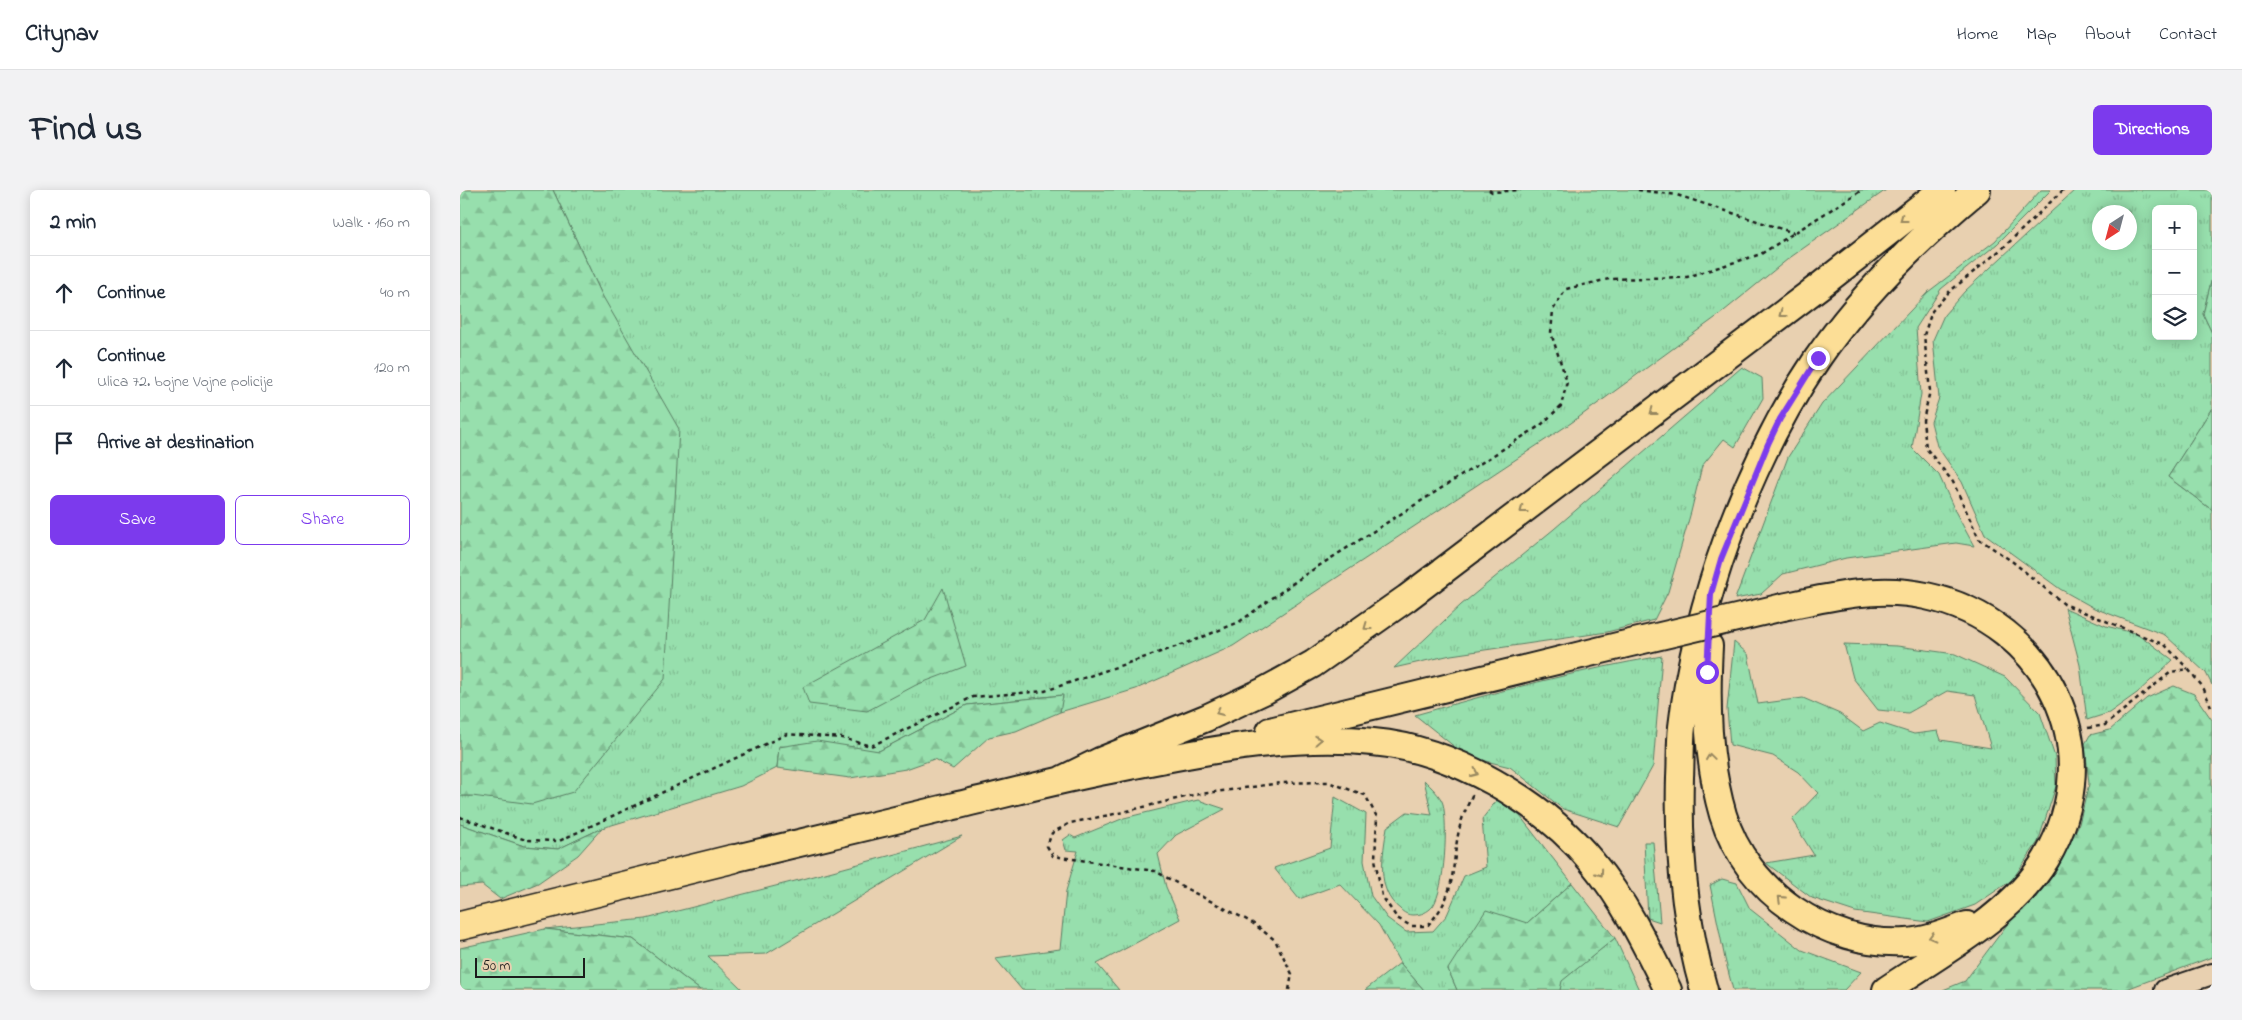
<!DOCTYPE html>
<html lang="en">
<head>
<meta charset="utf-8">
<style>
	:root { --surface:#fff; --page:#f2f2f3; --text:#1f2937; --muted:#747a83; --line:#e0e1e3; --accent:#7c3aed }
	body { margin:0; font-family:"Indie Flower",sans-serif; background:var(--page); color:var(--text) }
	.controls { position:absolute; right:15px; top:15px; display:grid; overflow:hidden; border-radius:8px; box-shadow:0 2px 12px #0003 }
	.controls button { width:45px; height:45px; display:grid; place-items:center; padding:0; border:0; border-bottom:1px solid var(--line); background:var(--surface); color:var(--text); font:25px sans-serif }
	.compass { position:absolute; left:1632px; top:15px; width:45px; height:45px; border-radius:50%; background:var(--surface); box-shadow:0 2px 12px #0003; rotate:216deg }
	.scale { position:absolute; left:15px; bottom:12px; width:110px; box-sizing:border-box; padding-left:5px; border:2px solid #1c1c1c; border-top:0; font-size:14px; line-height:18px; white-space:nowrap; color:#1c1c1c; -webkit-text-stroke:4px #e8d0b0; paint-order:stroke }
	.stop { position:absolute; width:15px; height:15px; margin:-11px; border:4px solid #7c3aed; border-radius:50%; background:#fff }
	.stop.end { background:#7c3aed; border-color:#fff; box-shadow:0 1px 5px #0008 }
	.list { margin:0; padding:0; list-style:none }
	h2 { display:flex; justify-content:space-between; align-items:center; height:65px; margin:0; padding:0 20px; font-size:21px }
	h2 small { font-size:16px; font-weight:400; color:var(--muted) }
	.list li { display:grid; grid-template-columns:32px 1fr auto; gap:15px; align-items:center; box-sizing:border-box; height:75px; padding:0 20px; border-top:1px solid var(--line) }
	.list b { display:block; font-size:19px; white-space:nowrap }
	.list p { margin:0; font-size:16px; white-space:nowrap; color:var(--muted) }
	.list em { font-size:16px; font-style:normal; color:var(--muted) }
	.actions { display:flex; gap:10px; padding:15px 20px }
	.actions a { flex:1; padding:11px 0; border:1px solid var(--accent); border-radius:8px; text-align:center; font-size:18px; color:var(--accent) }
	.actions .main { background:var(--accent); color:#fff }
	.icon { flex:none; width:28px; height:28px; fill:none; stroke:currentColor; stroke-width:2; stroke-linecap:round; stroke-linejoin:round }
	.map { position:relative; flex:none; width:1752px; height:800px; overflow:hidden; border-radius:8px }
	header { display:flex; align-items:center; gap:30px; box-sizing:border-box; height:70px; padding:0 25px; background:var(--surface); border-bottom:1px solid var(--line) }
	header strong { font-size:24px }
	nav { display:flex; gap:28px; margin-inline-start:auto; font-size:18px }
	.intro { display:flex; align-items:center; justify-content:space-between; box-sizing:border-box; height:120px; padding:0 30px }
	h1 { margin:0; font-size:35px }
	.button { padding:12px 22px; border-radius:8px; background:var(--accent); color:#fff; font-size:18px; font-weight:700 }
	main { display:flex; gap:30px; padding:0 30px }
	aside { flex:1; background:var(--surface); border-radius:8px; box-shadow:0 2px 12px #0003 }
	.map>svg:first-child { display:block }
	.grass { fill:url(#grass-tufts); stroke:#5a7e64; fill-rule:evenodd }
	.forest { fill:url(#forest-firs); stroke:#5a7e64 }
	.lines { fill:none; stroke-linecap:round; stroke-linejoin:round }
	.minor-casing { stroke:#1c1c1c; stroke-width:24 }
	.major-casing { stroke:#1c1c1c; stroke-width:30 }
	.highway-casing { stroke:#1c1c1c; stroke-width:31 }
	.path { stroke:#1c1c1c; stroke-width:2.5; stroke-dasharray:4 4; stroke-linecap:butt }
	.minor { stroke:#e8d0b0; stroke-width:20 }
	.major { stroke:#fcde96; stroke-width:26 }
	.highway { stroke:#fcde96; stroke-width:28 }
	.major-bridge-casing { stroke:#1c1c1c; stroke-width:30; stroke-linecap:butt }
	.major-bridge { stroke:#fcde96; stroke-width:26 }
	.oneway { stroke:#97875f }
	.route { stroke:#7c3aed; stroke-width:6 }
</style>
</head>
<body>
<header>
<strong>Citynav</strong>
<nav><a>Home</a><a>Map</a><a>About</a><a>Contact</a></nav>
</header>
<div class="intro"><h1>Find us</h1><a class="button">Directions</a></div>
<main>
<aside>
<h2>2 min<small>Walk · 160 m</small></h2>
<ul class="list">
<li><svg class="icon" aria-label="ahead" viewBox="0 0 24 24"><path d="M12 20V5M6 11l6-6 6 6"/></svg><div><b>Continue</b></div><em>40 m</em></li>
<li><svg class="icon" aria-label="ahead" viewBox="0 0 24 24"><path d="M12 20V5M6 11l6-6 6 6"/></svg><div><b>Continue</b><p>Ulica 72. bojne Vojne policije</p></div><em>120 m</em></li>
<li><svg class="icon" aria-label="arrive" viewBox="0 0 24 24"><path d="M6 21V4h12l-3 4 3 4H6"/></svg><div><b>Arrive at destination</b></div></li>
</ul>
<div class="actions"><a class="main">Save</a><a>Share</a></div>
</aside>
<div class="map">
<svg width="1752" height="800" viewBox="0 0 1752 800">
	<defs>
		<pattern id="grass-tufts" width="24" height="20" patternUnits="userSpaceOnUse" patternTransform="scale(1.25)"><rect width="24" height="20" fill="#97dfad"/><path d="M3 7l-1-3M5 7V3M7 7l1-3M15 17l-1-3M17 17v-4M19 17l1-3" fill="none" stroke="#82bf94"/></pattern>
		<pattern id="forest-firs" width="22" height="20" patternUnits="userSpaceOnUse" patternTransform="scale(1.25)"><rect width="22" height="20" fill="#97dfad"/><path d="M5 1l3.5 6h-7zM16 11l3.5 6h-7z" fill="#82bf94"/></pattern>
	</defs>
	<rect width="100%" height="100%" fill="#e8d0b0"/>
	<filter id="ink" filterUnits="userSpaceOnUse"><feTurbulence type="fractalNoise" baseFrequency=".02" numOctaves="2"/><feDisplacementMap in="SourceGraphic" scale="10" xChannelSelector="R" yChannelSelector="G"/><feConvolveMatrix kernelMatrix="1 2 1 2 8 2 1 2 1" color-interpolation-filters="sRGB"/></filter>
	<g filter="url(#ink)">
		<!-- grass -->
		<path class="grass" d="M93 0H1426L1328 69 1259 125 1111 233 773 456 676 499 600 522 602 505 507 515 419 561 319 556 317 578 281 596 142 638 98 659 64 656 0 634V606H12L142 105Z
			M1581 0H1591L1537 54 1481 99 1456 138 1461 204 1452 258 1479 285 1495 321 1514 356 1496 353 1386 368 1323 384 1301 404 1275 409 1328 267 1362 214 1468 102 1535 51Z
			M1615 0H1752V88L1743 124 1752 143V218L1708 287 1752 320V495L1746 483 1705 445 1634 418 1600 399 1525 344 1502 292 1477 256 1471 232 1479 208 1473 150 1484 125 1505 101ZM1696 19H1733V146H1696ZM1640 22H1670V52H1640Z
			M1282 177 1302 188 1303 208 1275 257 1264 249 1242 276 1231 322 1208 402 1194 430 1147 442 991 465 934 478 1001 415 1094 339Z
			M1605 418 1646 436 1678 444 1713 470 1677 503 1649 523 1627 530 1620 475Z
			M1274 452 1288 464 1298 514 1343 508 1380 524 1403 541 1420 533 1454 544 1478 541 1481 550 1531 558 1515 505 1487 501 1448 523 1418 520 1393 488 1384 454 1437 456 1495 464 1545 487 1580 523 1595 567 1596 596 1578 652 1552 690 1515 715 1468 732 1395 722 1352 708 1306 673 1354 665 1332 630 1358 603 1338 582 1313 566 1270 555 1267 519Z
			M1202 466 1193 576 1159 637 1103 619 1050 577 1006 566 955 525C1036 502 1118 480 1202 466Z
			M964 590C970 596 981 606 983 614 988 635 985 698 973 716 968 722 961 725 953 725 948 725 944 723 940 719 915 700 923 664 927 637L947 622 972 625Z
			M875 607 906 624 904 671 911 706 927 728 946 742 973 741 987 725 1004 686 1026 677 1022 629 1037 610 1060 626 1112 693 1067 733 988 779 997 800H964L940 773 919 735 880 694 839 709 814 678 870 658Z
			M738 610 765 619 716 645 698 664 706 697 720 729 637 774 659 800H562L535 768 600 759 606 701 618 661 606 660 603 650 610 645 615 648 664 628Z
			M502 646 306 764 248 766 283 800H240L173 749 85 739 186 729 343 689Z
			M1184 652H1193L1200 732 1188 728Z
			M1262 689 1277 693 1290 719 1342 760 1401 782 1384 800H1273L1265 769 1250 695Z
			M1155 748 1179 800H1100L1101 791Z"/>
		<!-- forest -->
		<path class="forest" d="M0 0H93L142 105 219 239 205 489 113 602 72 614 12 606H0Z
			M1752 88V143L1743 124Z
			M1752 218V320L1708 287Z
			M483 398 506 476 456 495 407 521 349 514 343 497 465 430Z
			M1714 496 1734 504 1752 530V767L1664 800H1483L1505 791 1546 736 1595 683 1619 634 1629 594 1625 554 1630 545 1650 540 1687 508Z
			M603 505 600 522 556 541 529 547 493 579 474 569 446 579 390 588 317 578 319 557 357 551 419 561 507 515Z
			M0 634 64 656 98 659 142 638 118 665 78 693 40 709 22 695 0 697Z
			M1112 693 1155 748 1102 791 1100 800H997L988 779 1026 720 1067 733Z
			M85 739 173 749 240 800H0V758Z
			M940 773 964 800H905Z"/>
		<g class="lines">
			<!-- minor casing -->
			<g class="minor-casing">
				<path id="minor" d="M1705 800 1752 784"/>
			</g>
			<!-- major casing -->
			<g class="major-casing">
				<path id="major" d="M1323 417C1369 407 1419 395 1466 406 1587 432 1651 559 1586 669 1553 725 1479 764 1426 800
					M1249 456C1246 513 1247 570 1263 625 1286 702 1367 757 1446 752 1467 751 1488 742 1507 735
					M810 541 1162 455
					M603 589 640 571 746 528 804 501 853 474 947 408 1361 95 1482 0
					M272 669C346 651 420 634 494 616 546 604 597 590 650 580 733 563 828 543 913 552 992 559 1082 611 1132 672 1164 710 1186 755 1208 800
					M1244 800C1224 730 1218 659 1220 587 1221 570 1220 554 1222 537 1236 413 1287 273 1357 169 1401 105 1457 50 1517 0"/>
			</g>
			<!-- highway casing -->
			<g class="highway-casing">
				<path id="highway" d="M0 736 272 669"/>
			</g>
			<!-- path -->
			<path class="path" d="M1029 0 1032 2 1061 0
				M1178 0 1217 5 1334 43
				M1603 0 1544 57 1489 102 1472 121 1464 145 1470 201 1463 230 1466 258 1493 292 1519 349 1553 372 1604 414 1705 455 1728 479
				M1628 538 1645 535 1711 482 1728 479 1743 497 1752 519
				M0 627 66 650 99 651 327 544 382 548 411 556 513 507 585 501 733 451 779 432 846 384 1081 235 1101 216 1107 192 1091 143 1093 120 1106 99 1149 89 1227 87 1301 64 1402 0
				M829 800 832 784 815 750 791 732 729 700 695 681 593 666 587 656 592 643 610 633 659 623 733 605 821 593 868 592 905 605 917 627 915 669 922 706 937 728 951 736H967C999 703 990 676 1000 636 1003 624 1009 613 1013 603"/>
			<!-- minor -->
			<use href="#minor" class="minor"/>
			<!-- major -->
			<use href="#major" class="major"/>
			<!-- highway -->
			<use href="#highway" class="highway"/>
			<!-- major-bridge casing -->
			<g class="major-bridge-casing">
				<path id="major-bridge" d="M1162 455 1323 417"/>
			</g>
			<!-- major-bridge -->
			<use href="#major-bridge" class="major-bridge"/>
		</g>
		<!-- one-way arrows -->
		<defs><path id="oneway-chevron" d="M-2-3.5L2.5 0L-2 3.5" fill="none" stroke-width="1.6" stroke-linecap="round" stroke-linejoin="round" transform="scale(1.25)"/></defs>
		<g class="oneway">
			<use href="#oneway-chevron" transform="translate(1443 29) rotate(143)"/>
			<use href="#oneway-chevron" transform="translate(1322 124) rotate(143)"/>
			<use href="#oneway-chevron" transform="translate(1193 222) rotate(143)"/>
			<use href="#oneway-chevron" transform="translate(1063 320) rotate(143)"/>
			<use href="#oneway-chevron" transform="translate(907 437) rotate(144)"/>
			<use href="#oneway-chevron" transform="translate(759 522) rotate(155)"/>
			<use href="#oneway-chevron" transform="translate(858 550) rotate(-3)"/>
			<use href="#oneway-chevron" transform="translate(1250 567) rotate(-98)"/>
			<use href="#oneway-chevron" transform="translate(1015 583) rotate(25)"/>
			<use href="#oneway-chevron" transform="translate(1140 683) rotate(55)"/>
			<use href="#oneway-chevron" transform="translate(1321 709) rotate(-136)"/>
			<use href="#oneway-chevron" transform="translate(1472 747) rotate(166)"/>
		</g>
	</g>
	<g class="lines" filter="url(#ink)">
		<!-- route -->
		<path class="route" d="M1247 482 1251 404 1261 369 1308 254 1320 229 1358 168"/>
	</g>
</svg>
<div class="controls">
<button>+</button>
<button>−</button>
<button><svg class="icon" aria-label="layers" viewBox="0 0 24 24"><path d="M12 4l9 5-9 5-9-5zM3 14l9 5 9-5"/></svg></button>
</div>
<svg class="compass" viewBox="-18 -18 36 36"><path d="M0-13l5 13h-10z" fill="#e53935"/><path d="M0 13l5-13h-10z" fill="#747a83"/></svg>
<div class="scale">50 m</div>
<div class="stop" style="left:1247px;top:482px"></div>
<div class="stop end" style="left:1358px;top:168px"></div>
</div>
</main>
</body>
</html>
